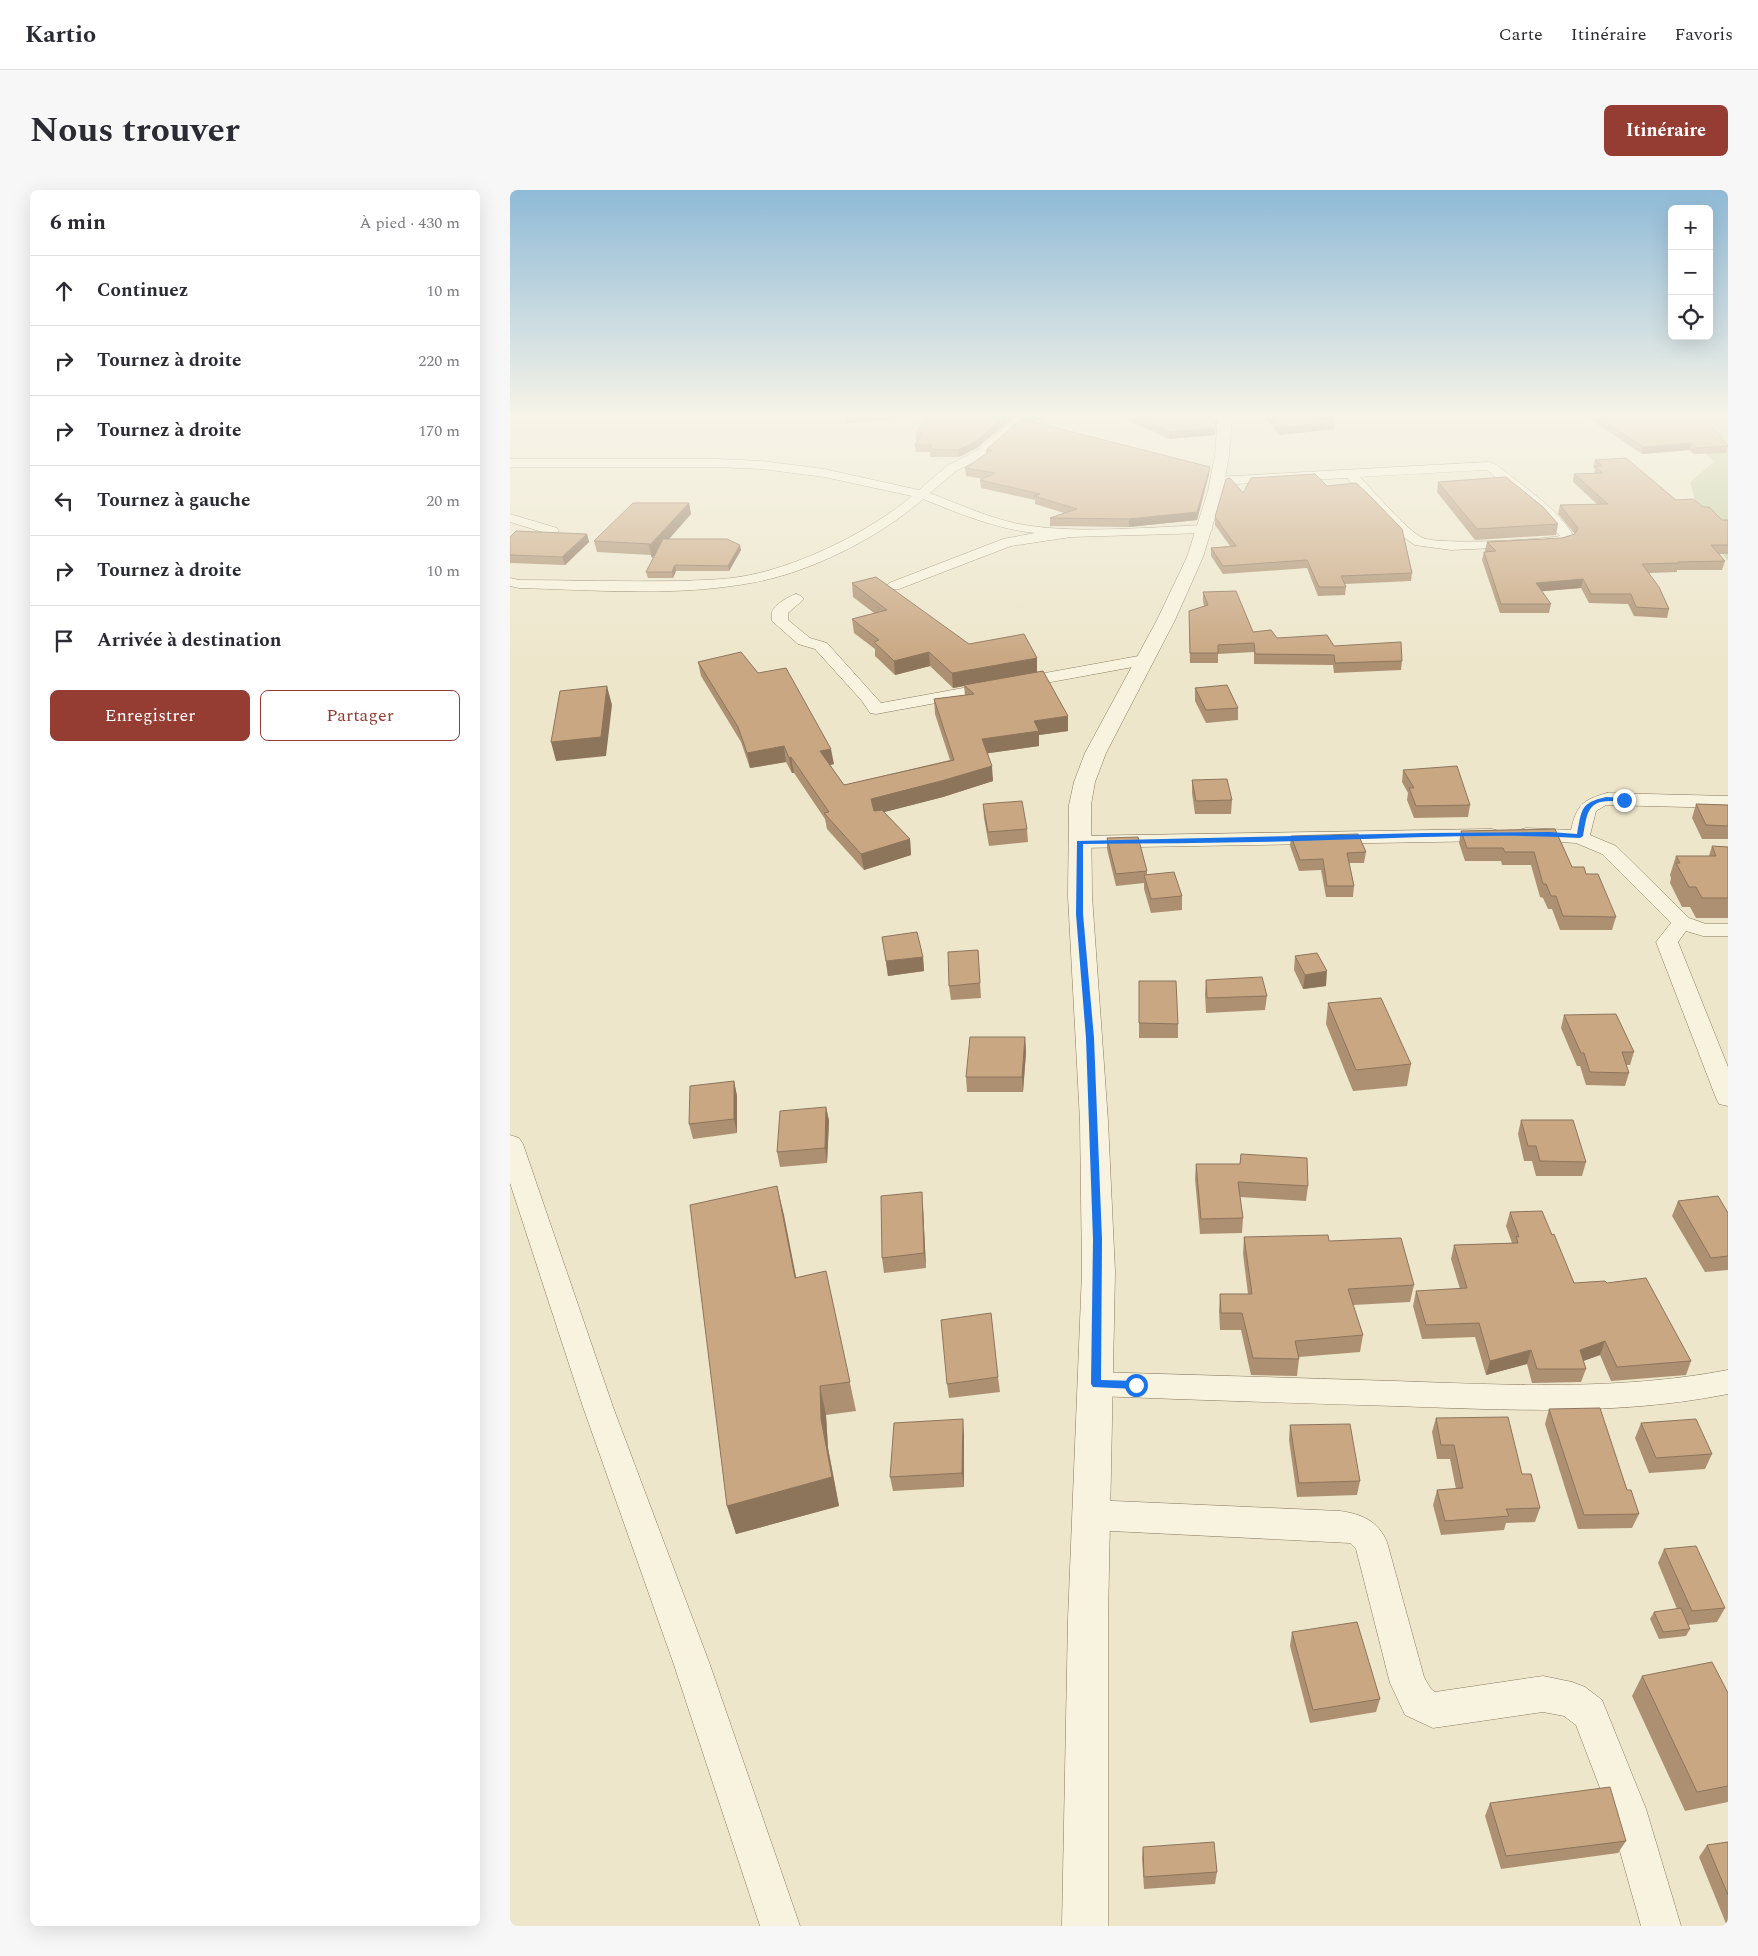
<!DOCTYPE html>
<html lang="fr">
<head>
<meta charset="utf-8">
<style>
	:root { --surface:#fff; --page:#f7f7f7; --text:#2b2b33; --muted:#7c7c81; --line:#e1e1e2; --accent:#953c33 }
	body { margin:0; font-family:Spectral,serif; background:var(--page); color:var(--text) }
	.controls { position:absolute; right:15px; top:15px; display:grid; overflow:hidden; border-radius:8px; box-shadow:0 5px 20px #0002 }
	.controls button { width:45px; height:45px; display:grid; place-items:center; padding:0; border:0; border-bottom:1px solid var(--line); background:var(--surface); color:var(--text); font:25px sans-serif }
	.stop { position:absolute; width:15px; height:15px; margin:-11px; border:4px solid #1a73e8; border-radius:50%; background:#fff }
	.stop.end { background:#1a73e8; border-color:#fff; box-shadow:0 1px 5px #0008 }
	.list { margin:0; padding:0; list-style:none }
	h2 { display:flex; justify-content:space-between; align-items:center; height:65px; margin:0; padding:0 20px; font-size:21px }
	h2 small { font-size:16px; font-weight:400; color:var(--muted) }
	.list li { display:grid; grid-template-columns:32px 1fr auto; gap:15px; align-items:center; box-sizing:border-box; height:70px; padding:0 20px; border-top:1px solid var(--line) }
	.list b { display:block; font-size:19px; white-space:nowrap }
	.list em { font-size:16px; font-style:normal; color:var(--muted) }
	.actions { display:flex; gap:10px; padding:15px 20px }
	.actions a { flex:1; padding:11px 0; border:1px solid var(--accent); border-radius:8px; text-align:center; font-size:18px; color:var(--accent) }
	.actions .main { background:var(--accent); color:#fff }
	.icon { flex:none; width:28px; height:28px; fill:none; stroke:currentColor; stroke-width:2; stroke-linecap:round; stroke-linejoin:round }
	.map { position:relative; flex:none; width:1218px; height:1736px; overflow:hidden; border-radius:8px }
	header { display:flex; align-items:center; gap:30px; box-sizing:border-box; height:70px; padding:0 25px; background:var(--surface); border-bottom:1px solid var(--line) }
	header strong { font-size:24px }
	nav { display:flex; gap:28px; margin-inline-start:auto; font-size:18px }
	.intro { display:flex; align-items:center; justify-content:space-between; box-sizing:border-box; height:120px; padding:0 30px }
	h1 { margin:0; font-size:35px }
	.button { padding:12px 22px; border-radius:8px; background:var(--accent); color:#fff; font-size:18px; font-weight:700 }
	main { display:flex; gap:30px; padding:0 30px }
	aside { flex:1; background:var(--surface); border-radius:8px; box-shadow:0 5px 20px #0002 }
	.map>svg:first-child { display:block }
	.green { fill:#c1cb9f }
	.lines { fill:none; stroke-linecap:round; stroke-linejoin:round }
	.minor-casing { stroke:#897a60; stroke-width:1 }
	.tertiary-casing { stroke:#897a60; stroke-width:1 }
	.minor { fill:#f8f3de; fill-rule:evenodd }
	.tertiary { fill:#f8f3de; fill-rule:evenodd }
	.wall { fill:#ad9071 }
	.shaded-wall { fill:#8d755c }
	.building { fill:#c9a783; stroke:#8d755c }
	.route { fill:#1a73e8 }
</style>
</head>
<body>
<header>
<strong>Kartio</strong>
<nav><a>Carte</a><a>Itinéraire</a><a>Favoris</a></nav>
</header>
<div class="intro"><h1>Nous trouver</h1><a class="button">Itinéraire</a></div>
<main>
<aside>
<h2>6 min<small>À pied · 430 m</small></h2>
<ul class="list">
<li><svg class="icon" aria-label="ahead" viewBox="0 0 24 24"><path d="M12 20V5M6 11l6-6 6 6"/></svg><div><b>Continuez</b></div><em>10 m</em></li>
<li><svg class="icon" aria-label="right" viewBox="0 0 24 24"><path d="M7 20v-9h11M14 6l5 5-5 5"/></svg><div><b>Tournez à droite</b></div><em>220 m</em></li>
<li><svg class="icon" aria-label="right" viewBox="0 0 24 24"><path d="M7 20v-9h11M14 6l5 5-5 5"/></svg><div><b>Tournez à droite</b></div><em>170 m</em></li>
<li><svg class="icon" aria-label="left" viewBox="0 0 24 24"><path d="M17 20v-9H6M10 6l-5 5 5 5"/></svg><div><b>Tournez à gauche</b></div><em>20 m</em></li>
<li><svg class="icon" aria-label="right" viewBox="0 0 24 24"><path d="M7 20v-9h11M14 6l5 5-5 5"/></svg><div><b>Tournez à droite</b></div><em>10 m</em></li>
<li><svg class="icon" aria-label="arrive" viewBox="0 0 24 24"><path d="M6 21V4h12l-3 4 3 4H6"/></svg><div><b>Arrivée à destination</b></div></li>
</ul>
<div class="actions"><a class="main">Enregistrer</a><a>Partager</a></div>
</aside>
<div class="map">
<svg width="1218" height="1736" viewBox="0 0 1218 1736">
	<rect width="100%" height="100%" fill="#ede6cb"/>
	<!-- green -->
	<path class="green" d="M1145 227H1218V371L1192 337 1180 292 1204 272 1170 238Z"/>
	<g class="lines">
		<!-- minor casing -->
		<g class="minor-casing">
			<path id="minor" d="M507 227H519L476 266 446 281 420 303C448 314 475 326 504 333 560 345 638 337 696 335L703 339 696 343 561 347 501 356 389 399H379L377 396 379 393 493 349 525 343C486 339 450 324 413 309 369 348 299 383 241 393 165 407 85 400 9 398L0 396V388L9 390C62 390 115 392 168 391 192 390 216 390 240 385 294 374 360 341 402 306L314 287 252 279 207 277H0V269H207L252 271 314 279 409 300 438 275 468 260Z
				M979 272 987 275C1013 297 1048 318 1065 348L1063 351 1050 355 941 360 905 355 893 347 837 288 708 295 702 291 708 287ZM977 280 1032 326 1050 346C1031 350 929 355 913 348 897 341 864 301 850 287Z
				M0 324 47 338 49 341 42 345 0 332Z
				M286 404 291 406 294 409 278 423V430L300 448 317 453 371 513 634 465 640 467 642 470 640 473 634 475 366 524 360 523 352 511 305 459 288 454 262 431C262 428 262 425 262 422 264 415 279 406 286 404Z
				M1097 603 1218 606V618L1096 615 1086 621 1080 645 1106 656 1179 728 1196 734H1218V746H1193L1176 741 1168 752 1218 877V916L1209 914 1206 908 1146 752 1161 733 1092 664 1066 653 1016 650 1009 648 1006 644 1009 640 1016 638 1061 640C1067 615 1072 610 1097 603Z
				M982 639 989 641 992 645 989 649 982 651 569 658 562 656 559 652 562 648 569 646Z
				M0 945 9 948 13 954 103 1217 199 1472 290 1736H250L163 1472 73 1217 0 993Z
				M1218 1180V1204C1108 1226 997 1220 885 1216 786 1213 686 1210 586 1206L575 1203 571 1194 575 1185 586 1182C686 1185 786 1188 885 1191 997 1195 1108 1201 1218 1180Z
				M581 1310 830 1321C852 1324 868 1331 877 1352L914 1487 921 1499 925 1502 1033 1486 1062 1492 1075 1497 1092 1510 1136 1619 1171 1736H1131L1098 1619 1066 1535 1054 1526 1033 1522 923 1538 895 1525 880 1493 846 1359 840 1353 581 1340 570 1335 565 1325 570 1315Z"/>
		</g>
		<!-- tertiary casing -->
		<g class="tertiary-casing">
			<path id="tertiary" d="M708 227H722L719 265 713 301 693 367 665 430 596 563 585 592 581 615 582 706 598 931 605 1082 598 1429V1736H552L558 1429 572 1082 570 931 558 706 559 615 564 592 575 563 647 430 677 367 698 301 705 265Z"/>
		</g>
		<!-- minor -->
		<use href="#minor" class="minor"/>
		<!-- tertiary -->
		<use href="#tertiary" class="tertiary"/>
	</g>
	<!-- wall -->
	<path class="wall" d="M417 227 467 258 449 267H420V262H406L405 255 408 251H406V243Z
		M513 227H536L523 232 699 284 687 330 619 337 540 336V328L554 323 525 314V310L471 298 470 290 474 289 456 286 455 278 476 264V260Z
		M611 227H701L705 245 659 249Z
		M755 227H821L825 232V239L769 245Z
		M1077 227H1191L1218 256 1216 263 1184 264 1179 260 1132 264Z
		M1085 270 1166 310 1193 317 1212 330H1218V364H1209L1215 371 1212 380H1167V382L1139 383 1159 419 1157 428 1124 426 1118 414 1079 413 1071 398 1032 401 1041 414 1039 423H990L972 370 974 362H976L975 360 977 352 1052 348 1065 344 1048 324 1050 315 1087 314 1063 292 1064 284 1084 283 1085 279 1083 278Z
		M928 292 1048 334 1046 345 965 350 927 302Z
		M733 303 902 383 901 391 835 394 836 397 835 405 808 406 797 378 713 384 701 366V358L720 356 705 335V327Z
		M179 313 181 324 159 349 231 360 219 381H166L163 388H138L136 382 147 362 142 368 141 365 87 362 84 351Z
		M77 344 79 352 55 375 0 373V347Z
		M342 393 459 454 527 482 558 541 529 545V556L478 563 483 591 433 607 374 622 400 649 401 665 354 680 317 639 315 629 284 583H282L276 572 240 578 231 552 191 486 188 472 324 574 320 575 334 595 440 570 425 524 424 509 455 505 454 496 443 498 420 476 385 485 365 466V459L344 443 342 429 364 423 343 407Z
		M693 402 743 442 767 448 824 456 892 471 891 480 824 483 823 475 744 474V462L708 464V473H680L679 421 694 416 693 411Z
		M685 498 728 518V530L696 533 685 511Z
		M893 580 960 615 958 627 904 628 897 610 898 603 892 592Z
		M682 590 722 610 721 624H685L682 603Z
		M473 614 517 639 518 652 479 656 474 628Z
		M1186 614 1218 615V649H1192L1182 628Z
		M1045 639 1062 677 1076 684 1106 727 1102 740H1050L1042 719H1038L1033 708 1030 707 1021 675H992L991 671H955L949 653 951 641Z
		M781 646 856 662 854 673H839L844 696 843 707H816L811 680 789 681 780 656Z
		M597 648 637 681V685L672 706V720L641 723 634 699V693L606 696 597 659Z
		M1202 656 1218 657V728H1186L1180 717H1172L1160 693 1161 688 1160 685 1166 666H1199Z
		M372 747 413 767 414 781 378 786Z
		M468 760 471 808 441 810 439 796Z
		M785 766 816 796 793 799 784 780Z
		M696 790 757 806 755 820 696 823 695 804Z
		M629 791 668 834V848H629Z
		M818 813 901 874 897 896 843 901 816 834Z
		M1054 825 1124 862 1120 875H1116L1119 883 1115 896 1076 895 1070 876H1067L1051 838Z
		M515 847 516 862 513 902H457L456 887Z
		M224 891 227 906V943L183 949 179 934Z
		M316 917 319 931 317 973 270 977 267 962Z
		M1011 930 1076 972 1072 986H1026L1022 971H1014L1008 944Z
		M731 964 798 996 796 1011 730 1007 733 1028 732 1043 690 1044 685 989 686 974H730Z
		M267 996 286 1088 316 1081 346 1221 316 1225 318 1258 329 1316 226 1344 217 1316Z
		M1168 1011 1218 1023V1080L1195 1082 1162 1026Z
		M413 1017 416 1078 374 1083 372 1068Z
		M1000 1022 1042 1045 1064 1093H1097L1181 1171 1176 1185 1101 1191 1090 1165 1073 1171 1076 1179 1071 1192 1022 1193 1017 1174 976 1185 965 1147 912 1149 903 1116 906 1101 950 1099 941 1069 944 1055 1002 1053 996 1036Z
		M734 1047 819 1051 904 1095 900 1112 843 1115 853 1145 850 1162 789 1167V1169L787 1186 741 1185 731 1140H710L709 1121 710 1104H738L733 1064Z
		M488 1187 490 1202 439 1208 437 1194Z
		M1039 1219 1117 1300 1129 1324 1122 1338 1068 1339 1035 1234Z
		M926 1228 1012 1284 1030 1318 1025 1332 996 1333 994 1340 931 1345 923 1315 927 1300 946 1299 940 1269H927L922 1242Z
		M1131 1233 1202 1264 1195 1279 1139 1283 1125 1248Z
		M780 1235 850 1291 847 1305 787 1307 779 1250Z
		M454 1244V1297L383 1301 380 1287Z
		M1154 1359 1215 1418 1207 1432 1178 1435 1180 1439 1176 1446 1149 1449 1140 1429 1144 1422 1167 1419 1148 1373Z
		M782 1442 870 1509 866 1522 800 1533 780 1456Z
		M1132 1486 1218 1503V1612L1175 1621 1122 1506Z
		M980 1613 1116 1651 1108 1663 991 1679 975 1626Z
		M1218 1652V1736H1217L1189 1667 1197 1655Z
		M633 1657 707 1682 705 1694 634 1699 632 1669Z"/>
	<!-- shaded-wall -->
	<path class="shaded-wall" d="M335 227H407L336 233Z
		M495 227H504L467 258 449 267 448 260Z
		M517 227H536L512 237V229Z
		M706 230 705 245 659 249V242Z
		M825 232V239L769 245V238Z
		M1181 253 1179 260 1132 264 1133 257Z
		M700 277 699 284 687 330 619 337V329Z
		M179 313 181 324 142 368 139 356Z
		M77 344 79 352 55 375 52 367Z
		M230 355 231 360 219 381 218 376Z
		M165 375 166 381 163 388 162 382Z
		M1073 389 1071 398 1024 402 1026 393Z
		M419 462 420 476 385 485 384 471Z
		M527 468V483L443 498 442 483Z
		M97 496 102 515 96 566 46 571 41 552Z
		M558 526V541L529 545V556L473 564 472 549 524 531Z
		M274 556 276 572 240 578 237 563Z
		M321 559 324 574 313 577 310 561Z
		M281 567 284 583H282L279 568Z
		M482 576 483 591 433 607 363 625 361 609Z
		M400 649 401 665 354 680 351 664Z
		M413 767 414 781 378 786 376 771Z
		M817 781 816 796 793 799 795 785Z
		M515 847 516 862 513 902 512 887Z
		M224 891 227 906V943L224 929Z
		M316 917 319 931 317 973 315 958Z
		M267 996 274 1025 292 1117 285 1088Z
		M412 1002 413 1017 416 1078 414 1063Z
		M1095 1151 1090 1165 1065 1174 1070 1160Z
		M1021 1160 1017 1174 976 1185 980 1171Z
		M310 1196 316 1225 318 1258 329 1316 226 1344 217 1316 311 1229Z
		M453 1229 454 1244V1297L452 1283Z"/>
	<!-- building -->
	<path class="building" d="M417 227H495L466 251 448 260 420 259 422 255H405L412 243H406Z
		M513 227H517L512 229 700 277 687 322 619 329 540 328 567 319 524 306 530 304 470 290 485 283 455 278 482 260H476Z
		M627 227H701L706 230 705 238 659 242Z
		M761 227H821L825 232 769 238Z
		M1088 227H1191L1197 231 1218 256 1186 258 1181 253 1133 257Z
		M1116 268 1166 310 1183 309 1193 317H1199L1212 330H1218V355H1201L1215 371 1168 372 1169 373 1132 374 1149 397 1159 419 1126 417 1121 404H1081L1073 389 1026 393 1041 414H991L974 362 986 361 977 352 1052 348 1065 344 1068 338 1050 315 1098 314 1064 284 1093 283 1085 276H1092L1085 270Z
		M805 284 817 296 846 293 857 303 892 339 902 383 831 386 836 397H809L797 370 713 376 701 358 726 356 705 327 716 289 720 288 733 303 741 288Z
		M996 287 1033 317 1048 334 967 339 928 292Z
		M123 313H179L139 356 140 354 84 351Z
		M6 341 77 344 52 367 0 365V347Z
		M153 349H217L230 355 218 376 165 375 162 382H136Z
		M366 387 459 454 514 444 527 468 442 483 419 462 384 471 364 452 369 450 342 429 377 420 342 393Z
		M726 401 743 442 761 440 767 448 817 445 824 456 891 452 892 471 825 473 824 465 745 464 744 453 708 455V463H680L679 421 698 415 693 402Z
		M231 462 248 483 276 478 321 559 310 561 334 595 444 570 424 509 464 504 454 495 533 481 558 526 524 531 529 541 472 549 482 576 431 591 361 609 364 621 372 620 400 649 351 664 314 623 319 622 281 567 279 568 274 556 237 563 228 537 188 472Z
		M717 495 728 518 696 520 685 498Z
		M97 496 91 547 41 552 50 501Z
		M947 576 960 615 906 616 899 598H904L893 580Z
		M717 589 722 610 686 611 682 590Z
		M512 611 517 639 478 642 473 614Z
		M1186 614 1218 615V636L1196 635Z
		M1045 639 1062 677H1074L1076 684H1088L1106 727 1053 726 1046 706H1041L1036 694H1033L1024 662H995L993 658H957L951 641Z
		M848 644 856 662 837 663 844 696H817L813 669 790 670 781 646Z
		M628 647 637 681 606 684 597 648Z
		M1202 656 1218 657V708H1192L1186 697H1179L1166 673H1170L1166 666H1206Z
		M664 682 672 706 641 709 634 685Z
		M407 742 413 767 376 771 372 747Z
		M468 760 470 793 439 796 438 762Z
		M807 763 817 781 795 785 785 766Z
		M752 787 757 806 697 808 696 790Z
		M629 791H666L668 834 629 833Z
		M871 808 901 874 846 880 818 813Z
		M1106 824 1124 862H1112L1119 883 1080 882 1074 863H1071L1054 825Z
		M460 847H515L512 887H456Z
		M224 891V929L179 934 180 896Z
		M316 917 315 958 267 962 270 921Z
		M1011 930H1063L1076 972 1030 971 1026 956H1018Z
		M731 964 797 968 798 996 728 992 733 1028 691 1029 686 974H730Z
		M267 996 285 1088 316 1081 340 1192 310 1196 311 1229 322 1287 217 1316 180 1015Z
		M412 1002 414 1063 372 1068 371 1006Z
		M1208 1006 1218 1023V1066L1201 1068 1168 1011Z
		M1032 1021 1042 1045 1044 1044 1064 1093 1095 1091 1097 1093 1136 1088 1181 1171 1107 1177 1095 1151 1070 1160 1076 1179H1027L1021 1160 980 1171 969 1133 916 1135 906 1101 957 1098 944 1055 1008 1053 1006 1046 1009 1047 1000 1022Z
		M818 1045 819 1051 891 1048 904 1095 838 1099 853 1145 785 1151 789 1169 743 1168 732 1123H711L710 1104H742L734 1047Z
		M481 1123 488 1187 437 1194 431 1130Z
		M1090 1218 1117 1300H1121L1129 1324 1074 1325 1039 1219Z
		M998 1227 1012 1284H1021L1030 1318 996 1319 999 1326 935 1331 927 1300 953 1298 944 1255H931L926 1228Z
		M453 1229 452 1283 380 1287 384 1233Z
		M1186 1229 1202 1264 1146 1268 1131 1233Z
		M840 1234 850 1291 789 1293 780 1235Z
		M1186 1356 1215 1418 1182 1421 1154 1359Z
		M1171 1418 1180 1439 1153 1442 1144 1422Z
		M847 1432 870 1509 803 1520 782 1442Z
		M1202 1472 1218 1503V1596L1187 1602 1132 1486Z
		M1100 1597 1116 1651 996 1666 980 1613Z
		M704 1652 707 1682 634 1687 633 1657Z
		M1218 1652V1705L1197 1655Z"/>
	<!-- sky -->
	<linearGradient id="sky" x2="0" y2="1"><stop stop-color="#8fbad7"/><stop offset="0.48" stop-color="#f7f4e8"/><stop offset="1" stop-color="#f7f4e8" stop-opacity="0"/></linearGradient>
	<rect width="1218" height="470" fill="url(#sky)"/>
	<!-- route -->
	<path class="route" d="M1096 607 1114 608 1117 610C1112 612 1107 611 1102 611 1076 610 1077 626 1073 646L1070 648C986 643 902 648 819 650 737 653 655 653 573 654V724L584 848 592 1050 591 1190 626 1191 631 1195 626 1199 583 1197 581 1194 583 1050 576 848 566 724 567 651 915 643 1040 642 1067 644C1072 619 1070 613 1096 607Z"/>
</svg>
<div class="controls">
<button>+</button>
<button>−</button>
<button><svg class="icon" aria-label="locate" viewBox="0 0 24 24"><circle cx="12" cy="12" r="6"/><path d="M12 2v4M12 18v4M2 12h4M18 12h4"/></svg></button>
</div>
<div class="stop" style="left:626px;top:1195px"></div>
<div class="stop end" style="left:1114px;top:610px"></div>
</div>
</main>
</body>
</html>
